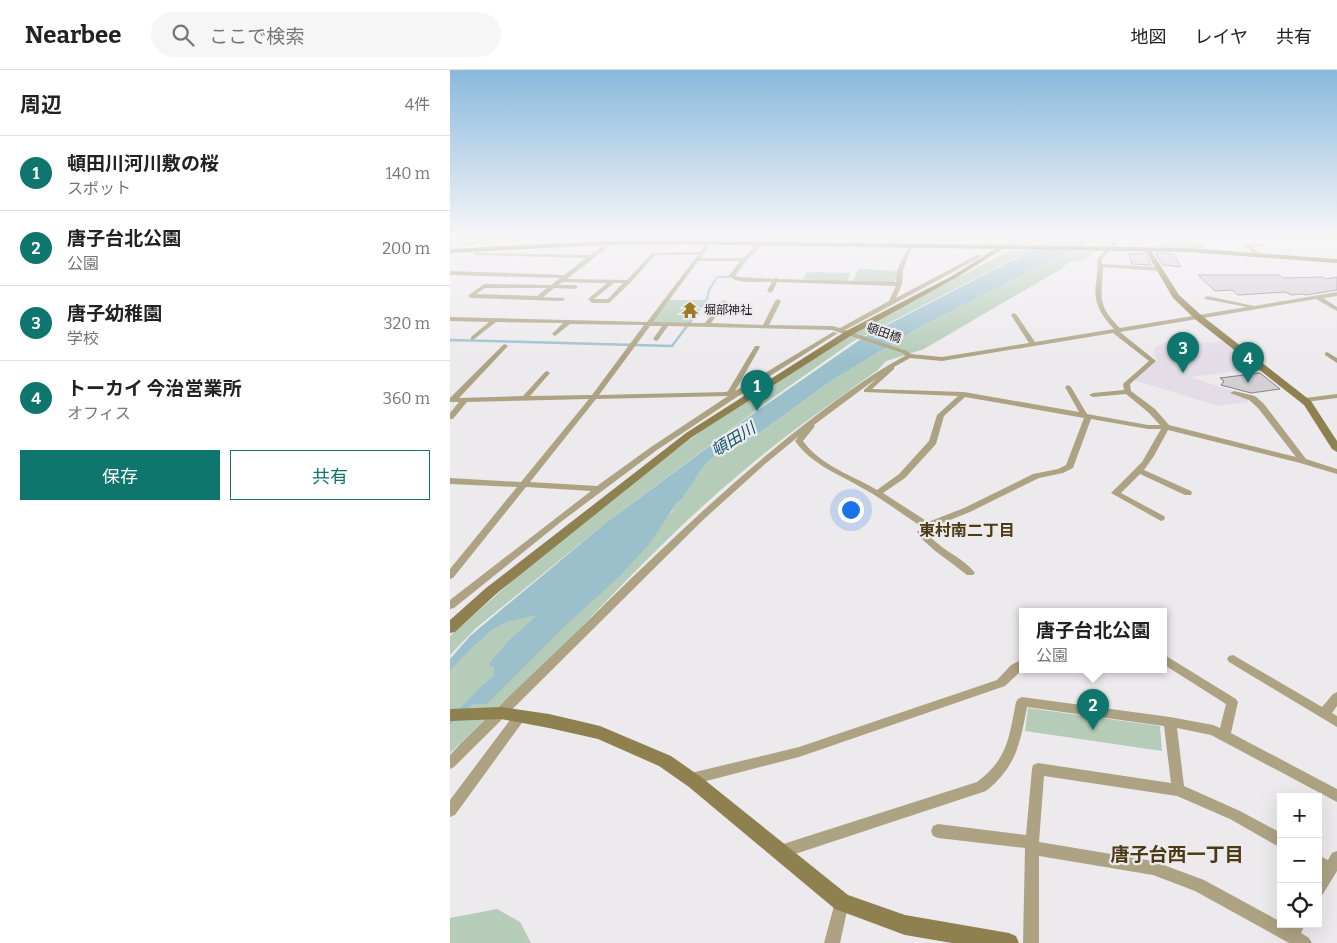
<!DOCTYPE html>
<html lang="ja">
<head>
<meta charset="utf-8">
<style>
	:root { --surface:#fff; --page:#f6f6f6; --text:#222; --muted:#767676; --line:#e0e0e0; --accent:#0f766e }
	body { margin:0; font-family:Bitter,"Noto Sans JP",serif; background:var(--page); color:var(--text) }
	.controls { position:absolute; right:15px; bottom:15px; display:grid; overflow:hidden; border-radius:0px; box-shadow:0 5px 20px #0002 }
	.controls button { width:45px; height:45px; display:grid; place-items:center; padding:0; border:0; border-bottom:1px solid var(--line); background:var(--surface); color:var(--text); font:25px sans-serif }
	.you { position:absolute; left:400px; top:439px; width:18px; height:18px; margin:-12px; border:4px solid #fff; border-radius:50%; background:#1a73e8; box-shadow:0 0 0 8px #1a73e833 }
	.badge { display:grid; place-items:center; width:32px; height:32px; border-radius:50%; background:var(--accent); color:#fff; font-size:16px; font-weight:700 }
	.pin { position:absolute; translate:-50% -41px; filter:drop-shadow(0 1px 2px #0008) }
	.pin::after { content:''; position:absolute; top:26px; width:18px; height:15px; background:inherit; clip-path:polygon(0 0,100% 0,50% 100%) }
	.popup { position:absolute; left:569px; top:538px; width:148px; height:65px; box-sizing:border-box; display:grid; place-content:center; border-radius:0px; background:var(--surface); filter:drop-shadow(0 1px 4px #0005); font-size:16px; white-space:nowrap; color:var(--muted) }
	.popup b { font-size:19px; color:var(--text) }
	.popup::after { content:''; position:absolute; left:50%; top:100%; margin-left:-10px; border:10px solid transparent; border-top-color:var(--surface) }
	.list { margin:0; padding:0; list-style:none }
	h2 { display:flex; justify-content:space-between; align-items:center; height:65px; margin:0; padding:0 20px; font-size:21px }
	h2 small { font-size:16px; font-weight:400; color:var(--muted) }
	.list li { display:grid; grid-template-columns:32px 1fr auto; gap:15px; align-items:center; box-sizing:border-box; height:75px; padding:0 20px; border-top:1px solid var(--line) }
	.list b { display:block; font-size:19px; white-space:nowrap }
	.list p { margin:0; font-size:16px; white-space:nowrap; color:var(--muted) }
	.list em { font-size:16px; font-style:normal; color:var(--muted) }
	.actions { display:flex; gap:10px; padding:15px 20px }
	.actions a { flex:1; padding:11px 0; border:1px solid var(--accent); border-radius:0px; text-align:center; font-size:18px; color:var(--accent) }
	.actions .main { background:var(--accent); color:#fff }
	.icon { flex:none; width:28px; height:28px; fill:none; stroke:currentColor; stroke-width:2; stroke-linecap:round; stroke-linejoin:round }
	.map { position:relative; flex:none; width:887px; height:873px; overflow:hidden }
	header { display:flex; align-items:center; gap:30px; box-sizing:border-box; height:70px; padding:0 25px; background:var(--surface); border-bottom:1px solid var(--line) }
	header strong { font-size:24px }
	nav { display:flex; gap:28px; margin-inline-start:auto; font-size:18px }
	.search { width:350px; height:45px; background:var(--page); display:flex; align-items:center; gap:12px; box-sizing:border-box; padding:0 18px; border-radius:28px; color:var(--muted); font-size:19px }
	main { display:flex }
	aside { flex:1; background:var(--surface) }
	.map>svg:first-child { display:block }
	.built { fill:#e4dde8 }
	.green { fill:#b4ccb8 }
	.water { fill:#9bc0cc }
	.lines { fill:none; stroke-linecap:round; stroke-linejoin:round }
	.stream-far1 { stroke:#9bc0cc; stroke-width:2 }
	.stream { stroke:#9bc0cc; stroke-width:2.5 }
	.river { fill:#9bc0cc; fill-rule:evenodd }
	.building { fill:#d3cfd3; stroke:#868286 }
	.street { fill:#ada383; fill-rule:evenodd }
	.secondary { fill:#8f804f; fill-rule:evenodd }
	.primary { fill:#796725; fill-rule:evenodd }
	.labels { text-anchor:middle; stroke-width:4.5; stroke-linejoin:round; paint-order:stroke }
	.far-poi-label { font-size:12px; fill:#1e1d1f; stroke:#edeaee; text-anchor:start }
	.far-street-label { font-size:12px; fill:#1e1d1f; stroke:#edeaee }
	.water-label { font-size:16px; font-style:italic; fill:#0d576a; stroke:#edeaee }
	.neighbourhood-label { font-size:16px; font-weight:bold; fill:#4c3a13; stroke:#edeaee }
	.near-neighbourhood-label { font-size:19px; font-weight:bold; fill:#4c3a13; stroke:#edeaee }
</style>
</head>
<body>
<header>
<strong>Nearbee</strong>
<div class="search"><svg class="icon" aria-label="search" viewBox="0 0 24 24"><circle cx="10" cy="10" r="6"/><path d="M15 15l6 6"/></svg>ここで検索</div>
<nav><a>地図</a><a>レイヤ</a><a>共有</a></nav>
</header>
<main>
<aside>
<h2>周辺<small>4件</small></h2>
<ul class="list">
<li><span class="badge">1</span><div><b>頓田川河川敷の桜</b><p>スポット</p></div><em>140 m</em></li>
<li><span class="badge">2</span><div><b>唐子台北公園</b><p>公園</p></div><em>200 m</em></li>
<li><span class="badge">3</span><div><b>唐子幼稚園</b><p>学校</p></div><em>320 m</em></li>
<li><span class="badge">4</span><div><b>トーカイ 今治営業所</b><p>オフィス</p></div><em>360 m</em></li>
</ul>
<div class="actions"><a class="main">保存</a><a>共有</a></div>
</aside>
<div class="map">
<svg width="887" height="873" viewBox="0 0 887 873">
	<rect width="100%" height="100%" fill="#edeaee"/>
	<!-- built -->
	<path class="built" d="M745 267 752 273 773 271 808 299 740 307 783 321 781 323 798 328V332L768 336 684 310 704 292 708 291 705 288 704 279 709 275 720 271Z"/>
	<!-- green -->
	<path class="green" d="M560 180 573 181V184L402 272 324 327 153 455 25 559 0 585V566L69 505 160 430 255 358 418 255Z
		M644 181C637 189 628 193 618 192L613 198 599 206 474 279 436 291 428 300C380 334 331 368 286 407 210 471 144 545 75 616L52 633 0 683V656L227 437 221 442 226 434 233 428 253 397 262 388 305 366 381 311 470 257 619 182Z
		M408 199 448 201 444 213 403 211Z
		M357 202 400 203 397 212 353 209Z
		M218 230H256L238 254 201 253Z
		M90 535 88 544 60 569 38 594 44 598 42 607C26 619 15 634 0 647V601L26 574 44 559Z
		M578 638 710 656 712 681 575 661Z
		M47 839 70 852 81 873H0V848Z"/>
	<!-- water -->
	<path class="water" d="M605 166H650L470 257 381 311 305 366 262 388 253 397 233 428 226 434 200 473 170 506 116 555 37 634H23L0 656V647C15 634 26 619 42 607L44 598 38 594 60 569 88 544 93 535H90L44 559 26 574 0 601V589L20 566 153 455 297 348 414 267 573 185 574 181Z"/>
	<g class="lines">
		<!-- stream-far1 -->
		<path class="stream-far1" d="M242 249 257 229 259 220 267 207H279L281 205"/>
		<!-- stream -->
		<path class="stream" d="M0 270 222 276 243 248"/>
		<!-- river -->
		<path class="river" d="M576 166H589L578 173H570V169Z
			M117 519 125 522 128 527 125 532 117 537 62 551 54 549 51 543 54 537Z"/>
	</g>
	<!-- building -->
	<path class="building" d="M22 166H38L25 174H9Z
		M732 169 754 177 709 176 710 175Z
		M695 183 701 195 682 194 679 184Z
		M705 183 724 184 731 197 713 195Z
		M748 205H830L833 208 872 207 876 209 887 207V220L856 225 853 224 842 225 835 222 788 225 782 220 765 221Z
		M810 303 830 319 801 323 771 315 774 311 770 308Z"/>
	<g class="lines">
		<!-- street -->
		<path class="street" d="M250 166H255L261 173 251 188H293L309 172H313V174L296 191 285 206 287 207 324 209 326 207 328 209 446 212 447 200 459 176 463 175 453 200 452 214 446 228 527 185H531V187L395 260 457 281 461 284 492 287 579 273 561 245 564 243 566 244 585 272 664 259C651 245 643 233 646 213 647 205 648 197 647 189L669 166H674L652 189V194L709 197 712 199 709 201 653 197C652 227 646 234 670 258L797 237 755 229 754 228 757 226 804 236 887 222V226L873 228 887 237V241L866 229 670 262 706 291 680 314 681 321 705 339 719 355 846 387 808 338 799 330 780 323 784 321 805 326 814 334 856 389 887 399V404L850 393 718 360 704 386 694 400 741 421 742 423 741 425H735L690 404 671 423 714 446 715 448 714 450 711 451 661 423 692 392 711 359H698L641 349 623 398 613 403 589 408 520 442 480 458 477 462C489 480 512 486 525 503L523 505H517L504 495 484 480 473 470 467 462 472 457C452 444 434 430 414 419 389 404 362 395 345 371L349 366 315 394 253 450 4 697 0 699V685L11 673C61 624 112 577 161 528 226 465 292 402 364 347 393 325 423 303 455 286L453 283 382 260 218 256 208 270 206 271 203 269 212 256H200L149 325 276 322 278 321 305 276H309L310 277 285 321 383 262 388 263 296 321 207 380 112 451 4 538 0 539V530L141 421 76 417 3 508 0 509V499L67 417 0 414V408L71 412 139 329 17 332 3 349H0V343L9 332H0V328L53 275 55 274 58 276 57 277 9 328 73 326 95 302 97 301 100 303 80 326 142 325 194 255 120 254 105 266 102 264 113 253 46 252 23 270 21 269V267L39 252 0 251V247L197 252 248 185H205L180 213 159 233H142L138 229 157 213 113 212 108 215H125L128 217 125 219 104 218 93 227 114 228 115 229 112 231 21 228 18 226 19 225 34 214 101 215 110 208 0 205V201L114 205 136 188 25 185 23 184 29 179 31 180 29 183 140 185 160 172 162 173V174L117 209 177 210 202 183 250 182 256 173ZM248 191H290L279 206C289 215 309 211 322 212L317 221 320 223 323 221 327 212 446 216 439 231 390 258 383 256 319 255 331 231 328 229 325 231 313 255 261 253 277 232 274 230 272 231 255 253 203 252ZM164 213H173L158 229H144ZM35 218H97L87 226 26 224ZM663 263 699 291 674 313 673 314 674 320 643 323 639 325 643 327 676 324 699 343 710 355H698L637 344 621 317 618 315 615 317 629 342 514 322 422 319 444 299V297L460 288 492 291ZM427 308 414 320V322L508 326 487 345 479 371 449 404 427 420C402 405 371 396 353 371L365 356 364 355ZM278 326 201 377 147 416 80 412 146 329ZM515 327 634 348 616 395 608 399 583 404 514 438 478 452 433 423 455 408 486 374 494 346Z
			M407 166H411L408 175 406 176 404 175Z
			M443 166H447L444 175 442 176 440 175Z
			M532 166H536L537 178 533 177Z
			M576 166H582L572 171C583 172 592 166 603 166L580 174 566 173 552 179 548 178Z
			M876 166H887V168Z
			M796 173 815 174V175L813 176H801L811 184V186H807L794 175V173Z
			M877 282 887 288V293L875 285V283Z
			M887 324V328L855 332 851 330 855 328Z
			M713 584 786 629 788 632 781 663 887 719V732L761 665 727 658 734 716 790 741 831 763V778L780 749 727 726 594 706 589 772 703 791 754 810 831 852V854L838 856 839 854H855L851 863 859 868 862 873H839L745 821 703 805 589 786V873H573L575 778 488 768 483 766 481 761 483 756 488 754 576 765 582 699 583 695 588 693 721 713 714 656 577 637C570 674 566 697 536 721L330 789 325 787 323 782 325 777 330 775 527 712C558 689 559 667 566 632L568 629 572 627 720 647 763 655 770 658 776 634 713 594Z
			M783 585 872 637 883 624 887 622V636L882 643 887 646V657L779 592 777 589 779 586Z
			M573 589V599L555 616 349 687 241 715 236 713 235 709 236 705 241 703 349 677 547 610 561 595Z
			M70 641 74 642 76 646 74 650 5 745 0 747V730L66 642Z
			M887 781V801L873 824 868 826V805L871 801 868 800V785L878 790 882 783Z
			M392 825 397 827 399 832 390 873H374L385 832 387 827Z"/>
		<!-- secondary -->
		<path class="secondary" d="M0 166H7L0 170Z
			M550 176 552 177V179L506 208 402 265 242 367 46 524 5 562 0 563V550L36 518 236 363 396 261 502 206Z
			M696 179H700L729 225 751 245 861 331 887 371V382L882 379 854 335 745 249 723 228 695 180Z
			M51 637 99 644 150 656 221 686 251 707 398 825 455 845 559 863 566 866 569 873H502L455 865 385 839 239 717 209 696 148 669 99 658 51 649 0 651V639Z"/>
		<!-- primary -->
		<path class="primary" d="M222 170 738 178 887 189V193L738 182 222 174 153 175 0 183V179L153 171Z"/>
	</g>
	<!-- sky -->
	<linearGradient id="sky" x2="0" y2="1"><stop stop-color="#89b9dd"/><stop offset="0.58" stop-color="#f7f6f7"/><stop offset="1" stop-color="#f7f6f7" stop-opacity="0"/></linearGradient>
	<rect width="887" height="288" fill="url(#sky)"/>
	<!-- icons -->
	<defs>
		<g id="temple-bare" transform="scale(1.35)"><path d="M0-6L5-2H3V0L6.5 2.5H4V6H1.5V3h-3V6H-4V2.5H-6.5L-3 0V-2H-5Z" fill="#9f7926" stroke="#edeaee" stroke-width="2.5" paint-order="stroke"/></g>
	</defs>
	<g fill-rule="evenodd">
		<use href="#temple-bare" x="240" y="240"/>
	</g>
	<g class="labels">
		<!-- far-poi labels -->
		<g class="far-poi-label">
			<text x="254" y="244">堀部神社</text>
		</g>
		<!-- far-street labels -->
		<g class="far-street-label">
			<text transform="translate(434 263) rotate(19)" y="4">頓田橋</text>
		</g>
		<!-- water labels -->
		<g class="water-label">
			<text transform="translate(283 369) rotate(-32)" y="6">頓田川</text>
		</g>
		<!-- neighbourhood labels -->
		<g class="neighbourhood-label">
			<text x="517" y="466">東村南二丁目</text>
		</g>
		<!-- near-neighbourhood labels -->
		<g class="near-neighbourhood-label">
			<text x="727" y="791">唐子台西一丁目</text>
		</g>
	</g>
</svg>
<div class="controls">
<button>+</button>
<button>−</button>
<button><svg class="icon" aria-label="locate" viewBox="0 0 24 24"><circle cx="12" cy="12" r="6"/><path d="M12 2v4M12 18v4M2 12h4M18 12h4"/></svg></button>
</div>
<div class="you"></div>
<div class="pin badge" style="left:307px;top:341px">1</div>
<div class="pin badge" style="left:643px;top:660px">2</div>
<div class="popup"><b>唐子台北公園</b>公園</div>
<div class="pin badge" style="left:733px;top:303px">3</div>
<div class="pin badge" style="left:798px;top:313px">4</div>
</div>
</main>
</body>
</html>
